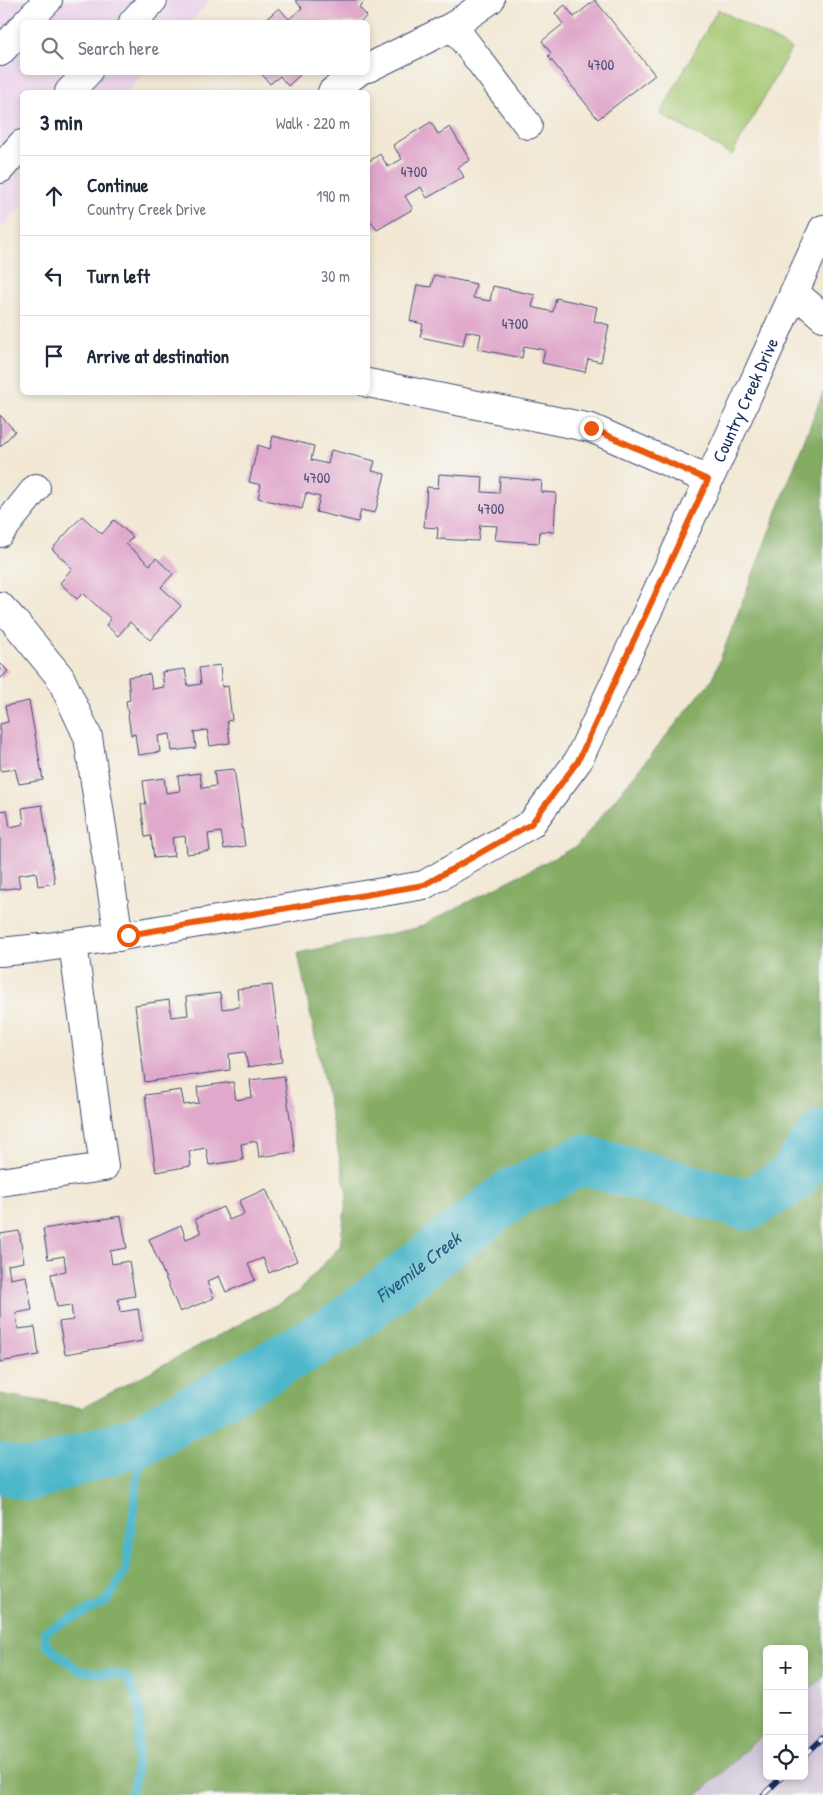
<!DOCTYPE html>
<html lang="en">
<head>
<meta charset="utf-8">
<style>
	:root { --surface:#fff; --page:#f6f6f7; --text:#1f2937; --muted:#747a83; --line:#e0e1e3 }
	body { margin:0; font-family:"Patrick Hand",sans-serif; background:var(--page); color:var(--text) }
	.controls { position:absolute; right:15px; bottom:15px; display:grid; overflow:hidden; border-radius:8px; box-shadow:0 2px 8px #0003 }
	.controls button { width:45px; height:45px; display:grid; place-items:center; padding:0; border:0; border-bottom:1px solid var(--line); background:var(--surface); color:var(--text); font:25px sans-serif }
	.stop { position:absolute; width:15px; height:15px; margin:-11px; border:4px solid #ea580c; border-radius:50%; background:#fff }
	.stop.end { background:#ea580c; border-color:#fff; box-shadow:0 1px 5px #0008 }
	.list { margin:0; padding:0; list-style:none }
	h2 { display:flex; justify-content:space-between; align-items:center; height:65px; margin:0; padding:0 20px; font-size:21px }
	h2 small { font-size:16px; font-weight:400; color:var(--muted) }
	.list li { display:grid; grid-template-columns:32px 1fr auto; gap:15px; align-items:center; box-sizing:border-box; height:80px; padding:0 20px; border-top:1px solid var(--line) }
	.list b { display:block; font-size:19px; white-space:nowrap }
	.list p { margin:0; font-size:16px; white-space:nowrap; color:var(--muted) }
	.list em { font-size:16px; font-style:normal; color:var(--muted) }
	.icon { flex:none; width:28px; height:28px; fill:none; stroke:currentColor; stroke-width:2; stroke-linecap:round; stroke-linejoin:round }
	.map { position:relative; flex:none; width:823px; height:1795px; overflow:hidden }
	.search { position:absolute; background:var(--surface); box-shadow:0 2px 8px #0003; left:20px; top:20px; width:350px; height:55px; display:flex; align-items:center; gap:12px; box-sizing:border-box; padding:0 18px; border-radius:8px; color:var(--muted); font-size:19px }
	.panel { position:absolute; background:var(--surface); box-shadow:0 2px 8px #0003; left:20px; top:90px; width:350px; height:305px; border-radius:8px }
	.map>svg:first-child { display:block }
	.built { fill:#ebd1eb }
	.industrial { fill:#cbbfd5 }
	.green { fill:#a6c871; stroke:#607c68 }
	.forest { fill:#84ac63; stroke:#506e60 }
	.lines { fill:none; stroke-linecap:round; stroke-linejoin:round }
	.stream { stroke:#4db7ca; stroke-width:9 }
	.river { stroke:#4db7ca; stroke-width:51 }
	.building { fill:#e0a8cb }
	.minor-casing { stroke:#3b4b70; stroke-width:30 }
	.minor { stroke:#fff; stroke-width:28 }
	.rail-casing { stroke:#1b2f5e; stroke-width:5.5 }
	.rail { stroke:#f6f6f2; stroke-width:4; stroke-dasharray:11; stroke-linecap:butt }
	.route { stroke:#ea580c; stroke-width:6 }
	.labels { text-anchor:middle; stroke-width:4; stroke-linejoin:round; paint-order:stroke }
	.number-label { font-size:15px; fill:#4c4d79 }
	.street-label { font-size:18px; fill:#1b2f5e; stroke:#f6f6f2 }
	.water-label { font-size:19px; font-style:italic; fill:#2a587e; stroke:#f6f6f2 }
</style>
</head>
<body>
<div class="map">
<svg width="823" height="1795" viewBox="0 0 823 1795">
	<rect width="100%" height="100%" fill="#f6f6f2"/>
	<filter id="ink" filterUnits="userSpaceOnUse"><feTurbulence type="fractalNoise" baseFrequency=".02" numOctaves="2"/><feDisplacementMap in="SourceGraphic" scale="10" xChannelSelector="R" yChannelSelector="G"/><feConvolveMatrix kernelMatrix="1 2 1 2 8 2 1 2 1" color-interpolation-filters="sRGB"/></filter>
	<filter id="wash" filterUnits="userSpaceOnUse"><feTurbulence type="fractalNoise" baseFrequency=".0096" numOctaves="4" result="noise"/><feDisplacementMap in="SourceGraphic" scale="20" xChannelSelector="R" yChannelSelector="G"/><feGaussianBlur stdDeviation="1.12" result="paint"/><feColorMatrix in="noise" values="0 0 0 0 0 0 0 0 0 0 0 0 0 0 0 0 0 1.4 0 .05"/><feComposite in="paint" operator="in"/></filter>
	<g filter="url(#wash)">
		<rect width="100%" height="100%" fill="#f2e8d4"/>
		<!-- built -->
		<path class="built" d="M0 0H210L190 22H22V72L144 73 126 92H22V205L0 230Z"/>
		<!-- industrial -->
		<path class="industrial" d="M823 1677V1795H698L767 1730V1776H804V1695Z"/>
		<!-- green -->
		<path class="green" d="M718 9 791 49 732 155 660 114Z"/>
		<!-- forest -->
		<path class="forest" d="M823 392V1677L804 1695V1649H767V1730L698 1795H0V1394L82 1408 296 1294 340 1246 347 1195 298 953 417 928 577 846 713 678Z"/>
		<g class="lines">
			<!-- stream -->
			<path class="stream" d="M131 1795 135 1780 141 1710 127 1676 80 1671 46 1645 45 1631 106 1602 126 1570 142 1439"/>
			<!-- river -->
			<path class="river" id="s1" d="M0 1468 29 1476 142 1439 343 1325 513 1193 583 1160 748 1205 791 1179 823 1135"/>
		</g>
		<g id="blocks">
			<!-- building -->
			<path class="building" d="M295 0H366L359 7 367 16 360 22H263L279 8 289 19 302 8Z
				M595 0 655 75 598 119 548 56 551 53 542 41 563 24 555 13 565 5 574 17Z
				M260 72H303L288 86 280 76 270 84Z
				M431 122 438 134 450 127 470 160 458 167 464 177 427 198 421 187 405 196 413 209 377 230 370 220 368 221V162L380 154 388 167 402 159 393 145Z
				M434 275 476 284 473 298 490 301 493 286 535 295 532 307 553 312 556 298 597 307 594 321 609 325 601 362 588 359 585 372 542 363 545 350 524 346 522 358 478 349 481 334 466 331 463 346 420 337 423 324 410 321 417 285 431 287Z
				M0 415 15 431 0 447Z
				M273 436 314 446 311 460 328 464 331 450 375 461 372 471 385 474 375 513 361 510 358 522 316 512 320 497 306 493 302 509 258 498 261 485 249 482 258 445 270 449Z
				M439 474 483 477 482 492 499 493 500 477 542 481 541 492 556 493 554 532 540 531 539 543 495 540 497 526 480 525 478 541 437 539 438 528 424 527 427 487 438 488Z
				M82 516 102 534 114 520 133 537 126 544 150 565 156 558 173 574 161 587 181 606 150 640 130 622 118 636 106 625 111 619 83 593 77 599 60 583 72 568 52 549Z
				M0 663 8 671 0 679Z
				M220 665 222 687 228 686 232 720 227 721 230 743 210 746 207 730 194 732 196 748 172 751 170 734 158 736 160 752 138 755 135 734 131 735 126 701 130 700 128 677 150 674 152 689 164 687 162 672 185 669 188 686 201 684 199 668Z
				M29 701 43 780 19 784 15 769 0 771V724L8 722 5 706Z
				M234 769 245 846 224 849 221 832 208 834 210 851 187 854 185 836 172 838 174 856 154 858 151 836 145 837 141 804H146L143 781 164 778 166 793 180 791 178 776 200 773 202 788 216 786 214 771Z
				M42 805 55 883 38 886 36 872 18 875 20 887 0 890V811L7 810 10 827 24 824 22 808Z
				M272 985 282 1062 248 1067 245 1052 229 1054 230 1070 145 1082 135 1005 169 1000 171 1017 188 1015 186 997 220 993 222 1009 239 1007 237 989Z
				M284 1076 295 1152 259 1157 257 1141 241 1144 243 1160 209 1165 206 1148 189 1151 191 1166 156 1172 145 1095 181 1090 184 1105 199 1103 197 1087 233 1082 236 1100 252 1097 250 1080Z
				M266 1189 297 1261 269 1273 263 1258 248 1264 255 1280 226 1292 219 1276 207 1282 214 1298 180 1312 149 1239 181 1225 186 1239 201 1233 195 1219 223 1207 229 1220 244 1214 239 1201Z
				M121 1216 127 1248 110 1251 112 1264 129 1261 135 1296 118 1299 120 1312 138 1309 143 1341 65 1354 59 1322 73 1320 71 1305 57 1307 51 1274 66 1271 64 1256 48 1259 43 1229Z
				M19 1231 24 1262 8 1265 10 1279 26 1276 32 1310 16 1313 18 1329 35 1327 39 1355 0 1362V1234Z"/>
		</g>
	</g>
	<g filter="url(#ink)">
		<use href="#blocks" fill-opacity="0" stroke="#3b4b70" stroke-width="1"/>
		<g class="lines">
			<!-- minor casing -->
			<g class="minor-casing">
				<g id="minor">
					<path d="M27 22 48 0"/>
					<path d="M133 22 153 0"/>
					<path d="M453 26 528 125"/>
					<path d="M0 52 22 28"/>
					<path d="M368 68 453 26 490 0"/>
					<path d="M69 92 88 72"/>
					<path d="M332 92 358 72"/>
					<path d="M0 169 22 144"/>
					<path d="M794 292 823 317"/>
					<path d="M368 383 591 428 708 480"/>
					<path d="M0 533 36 488"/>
					<path d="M0 606 14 621 60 677 88 737 119 937"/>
					<path id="s2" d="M0 952 41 948 128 935 424 885 531 824 578 761 728 439 823 229"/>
					<path d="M0 1182 104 1167 73 944"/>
				</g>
			</g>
			<!-- minor -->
			<use href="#minor" class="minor"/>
			<!-- rail casing -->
			<g class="rail-casing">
				<path id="rail" d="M804 1756 823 1738
					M763 1795 783 1776"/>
			</g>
			<!-- rail -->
			<use href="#rail" class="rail"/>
		</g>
	</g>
	<g class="lines" filter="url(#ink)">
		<!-- route -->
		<path class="route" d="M128 935 424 885 531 824 578 761 708 480 591 428"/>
	</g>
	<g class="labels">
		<!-- number labels -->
		<g class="number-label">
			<text x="601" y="70">4700</text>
			<text x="414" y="177">4700</text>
			<text x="515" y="329">4700</text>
			<text x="317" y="483">4700</text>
			<text x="491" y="514">4700</text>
		</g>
		<!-- street labels -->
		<g class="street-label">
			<text dy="6" stroke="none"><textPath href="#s2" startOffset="1029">Country Creek Drive</textPath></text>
		</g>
		<!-- water labels -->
		<g class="water-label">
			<text dy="7" stroke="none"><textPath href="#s1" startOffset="475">Fivemile Creek</textPath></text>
		</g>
	</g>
</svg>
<div class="controls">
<button>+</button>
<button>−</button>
<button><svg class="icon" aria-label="locate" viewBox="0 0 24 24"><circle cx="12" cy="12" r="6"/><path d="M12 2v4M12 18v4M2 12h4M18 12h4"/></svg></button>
</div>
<div class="stop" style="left:128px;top:935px"></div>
<div class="stop end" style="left:591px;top:428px"></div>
<div class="search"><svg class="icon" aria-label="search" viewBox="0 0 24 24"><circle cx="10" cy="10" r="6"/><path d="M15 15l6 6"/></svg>Search here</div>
<section class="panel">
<h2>3 min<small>Walk · 220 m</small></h2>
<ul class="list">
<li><svg class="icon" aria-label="ahead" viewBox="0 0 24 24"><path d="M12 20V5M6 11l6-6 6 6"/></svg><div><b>Continue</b><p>Country Creek Drive</p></div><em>190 m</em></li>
<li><svg class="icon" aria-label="left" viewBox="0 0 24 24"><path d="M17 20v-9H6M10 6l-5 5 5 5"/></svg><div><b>Turn left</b></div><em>30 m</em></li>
<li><svg class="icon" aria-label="arrive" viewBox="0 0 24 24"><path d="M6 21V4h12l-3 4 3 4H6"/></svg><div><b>Arrive at destination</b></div></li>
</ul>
</section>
</div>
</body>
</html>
